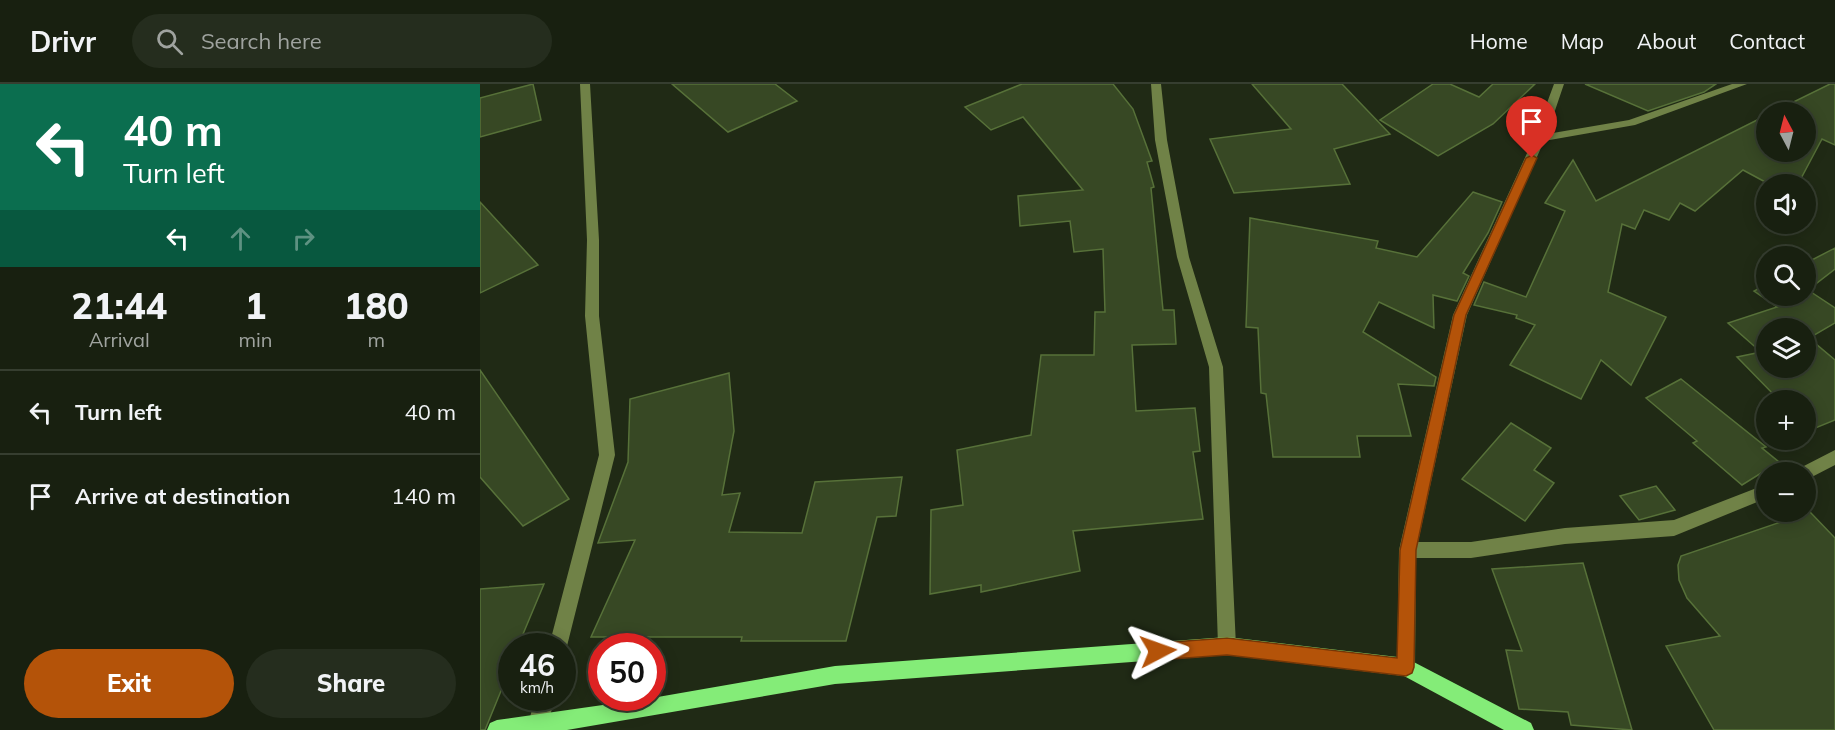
<!DOCTYPE html>
<html lang="en">
<head>
<meta charset="utf-8">
<style>
	:root { --surface:#182010; --page:#252d1e; --text:#f1f3f6; --muted:#9fa39f; --line:#363e30; --accent:#b45309 }
	body { margin:0; font-family:Mulish,sans-serif; background:var(--page); color:var(--text); height:100vh; display:flex; flex-direction:column; font-size:22px; white-space:nowrap }
	* { box-sizing:border-box; margin:0 }
	p { font-size:20px; color:var(--muted) }
	.icon { flex:none; width:33px; height:33px; fill:none; stroke:currentColor; stroke-width:2; stroke-linecap:round; stroke-linejoin:round }
	.map { position:relative; flex:1; overflow:hidden }
	.side { display:flex; flex-direction:column; background:var(--surface); width:480px }
	.side>* { flex:none }
	.guide { background:#0b6e4f; color:#fff; overflow:hidden }
	.needle { width:39px; rotate:353deg }
	.buttons { position:absolute; left:1276px; top:18px; display:grid; gap:12px }
	.buttons a { display:grid; place-items:center; width:60px; height:60px; border-radius:50%; background:var(--surface); box-shadow:0 3px 15px #0003,0 0 0 2px var(--line); font-size:30px }
	.speed { position:absolute; left:18px; top:549px; display:flex; gap:12px; font-size:30px; font-weight:700; text-align:center }
	.speed>* { display:grid; place-content:center; width:78px; height:78px; border-radius:50%; background:var(--surface); box-shadow:0 3px 15px #0003,0 0 0 2px var(--line); line-height:1 }
	.speed small { font-size:15px; font-weight:400 }
	.speed .limit { border:9px solid #d22; background:#fff; color:#111 }
	.pin { position:absolute; display:grid; place-items:center; width:51px; height:51px; color:#fff; margin:-62px -26px; border-radius:50% 50% 50% 0; rotate:-45deg; box-shadow:0 0 6px #0007 }
	.pin .icon { rotate:45deg }
	.me { position:absolute; width:66px; margin:-33px; rotate:86deg; stroke-linejoin:round; filter:drop-shadow(0 0 4px #0008) }
	.turn { display:flex; align-items:center; gap:21px; height:126px; padding:0 24px; font-size:27px }
	.turn .icon { width:78px; height:78px; stroke-width:2.5 }
	.turn b { display:block; font-size:42px; line-height:51px }
	.lanes { display:flex; align-items:center; height:57px; padding:0 24px; background:#0003; justify-content:center; gap:30px; direction:ltr }
	.lanes .off { opacity:.35 }
	.eta { display:flex; justify-content:space-evenly; align-items:center; height:102px; text-align:center }
	.eta b { font-size:36px; font-weight:800; line-height:42px }
	.button { display:flex; gap:12px; margin-top:auto; padding:12px 24px }
	.button a { flex:1; height:69px; border-radius:36px; background:var(--accent); color:#fff; font-size:24px; font-weight:800; line-height:69px; text-align:center }
	.button a+a { background:var(--page); color:var(--text) }
	ul { padding:0; list-style:none }
	li { display:flex; align-items:center; gap:18px; height:84px; padding:0 24px; border-top:2px solid var(--line) }
	li div { flex:1 }
	li b { display:block; font-size:22px }
	li em { font-style:normal }
	header { display:flex; align-items:center; gap:36px; box-sizing:border-box; height:84px; padding:0 30px; background:var(--surface); border-bottom:2px solid var(--line) }
	header strong { font-size:28px }
	nav { display:flex; gap:33px; margin-inline-start:auto; font-size:21px }
	.search { width:420px; height:54px; background:var(--page); display:flex; align-items:center; gap:15px; box-sizing:border-box; padding:0 21px; border-radius:33px; color:var(--muted); font-size:22px }
	main { display:flex; flex:1; min-height:0 }
	.map>svg:first-child { display:block }
	.building { fill:#374824; stroke:#577139; stroke-width:1.5; fill-rule:evenodd }
	.lines { fill:none; stroke-linecap:round; stroke-linejoin:round }
	.minor { fill:#708247; fill-rule:evenodd }
	.major { fill:#84ec78; fill-rule:evenodd }
	.route { fill:#b45309; stroke:#753606; stroke-width:1.5 }
</style>
</head>
<body>
<header>
<strong>Drivr</strong>
<div class="search"><svg class="icon" aria-label="search" viewBox="0 0 24 24"><circle cx="10" cy="10" r="6"/><path d="M15 15l6 6"/></svg>Search here</div>
<nav><a>Home</a><a>Map</a><a>About</a><a>Contact</a></nav>
</header>
<main>
<section class="side">
<div class="guide">
<div class="turn"><svg class="icon" aria-label="left" viewBox="0 0 24 24"><path d="M17 20v-9H6M10 6l-5 5 5 5"/></svg><div><b>40 m</b>Turn left</div></div>
<div class="lanes"><svg class="icon" aria-label="left" viewBox="0 0 24 24"><path d="M17 20v-9H6M10 6l-5 5 5 5"/></svg><svg class="icon off" aria-label="ahead" viewBox="0 0 24 24"><path d="M12 20V5M6 11l6-6 6 6"/></svg><svg class="icon off" aria-label="right" viewBox="0 0 24 24"><path d="M7 20v-9h11M14 6l5 5-5 5"/></svg></div>
</div>
<div class="eta">
<div><b>21:44</b><p>Arrival</p></div>
<div><b>1</b><p>min</p></div>
<div><b>180</b><p>m</p></div>
</div>
<ul>
<li><svg class="icon" aria-label="left" viewBox="0 0 24 24"><path d="M17 20v-9H6M10 6l-5 5 5 5"/></svg><div><b>Turn left</b></div><em>40 m</em></li>
<li><svg class="icon" aria-label="arrive" viewBox="0 0 24 24"><path d="M6 21V4h12l-3 4 3 4H6"/></svg><div><b>Arrive at destination</b></div><em>140 m</em></li>
</ul>
<div class="button"><a>Exit</a><a>Share</a></div>
</section>
<div class="map">
<svg width="1355" height="646" viewBox="0 0 1355 646">
	<rect width="100%" height="100%" fill="#202a15"/>
	<g class="building">
		<polygon points="53,0 61,36 0,53 0,14"/>
		<polygon points="192,0 295,0 317,17 248,48"/>
		<polygon points="542,0 633,0 653,25 672,77 667,78 674,103 671,104 683,226 694,226 696,260 652,261 656,327 715,324 720,367 713,368 723,435 593,447 600,487 501,508 501,501 450,510 451,426 483,421 477,366 551,351 561,271 614,271 615,228 625,228 623,165 594,168 590,137 540,142 538,112 603,106 543,33 511,46 485,23"/>
		<polygon points="772,0 862,0 910,50 854,65 870,100 754,109 730,55 811,45"/>
		<polygon points="953,0 970,0 999,13 1013,0 1055,0 1013,40 958,72 900,36"/>
		<polygon points="1105,0 1236,0 1224,8 1168,27"/>
		<polygon points="1350,0 1355,0 1355,61 1342,55 1318,100 1298,100 1293,97 1289,100 1263,86 1215,127 1200,119 1189,136 1164,126 1155,145 1142,140 1128,208 1186,233 1151,301 1121,276 1101,315 1030,281 1055,241 1036,234 1037,231 994,221 1004,198 1046,213 1085,127 1065,119 1093,76 1116,117 1287,31 1287,68 1326,68 1326,28 1293,28"/>
		<polygon points="993,108 1022,118 1008,149 983,189 989,192 977,217 953,211 954,244 899,218 883,248 956,293 954,302 918,300 931,352 877,352 880,373 793,373 786,310 781,309 778,244 766,243 770,134 898,157 896,164 937,173"/>
		<polygon points="0,118 58,181 0,209"/>
		<path d="M1355,164V185L1328,206L1355,224V239L1329,254L1355,276V336L1328,347L1326,316H1299L1257,273L1281,268L1248,239L1297,223L1274,207L1287,200V212H1326V179ZM1287,244H1326V284H1287Z"/>
		<polygon points="0,286 89,415 43,442 0,393"/>
		<polygon points="249,289 254,347 242,411 260,409 249,448 322,449 335,398 422,393 416,432 397,433 366,557 261,557 262,553 111,553 155,456 118,459 148,378 150,315"/>
		<polygon points="1201,295 1286,363 1282,364 1299,378 1262,401 1213,359 1217,357 1166,314"/>
		<polygon points="1031,339 1071,364 1054,386 1074,399 1045,437 982,395"/>
		<polygon points="1176,402 1195,426 1159,436 1140,412"/>
		<polygon points="1330,428 1355,454 1355,646 1234,646 1186,562 1240,552 1207,514 1199,496 1198,481 1201,472"/>
		<polygon points="1103,479 1152,646 1091,641 1088,628 1039,625 1026,566 1042,567 1012,485"/>
		<polygon points="64,500 38,562 32,562 32,580 5,646 0,646 0,505"/>
	</g>
	<g class="lines">
		<g class="minor">
			<polygon points="100,0 110,0 119,156 119,232 135,371 87,562 82,569 82,562 69,562 119,371 105,232 107,156"/>
			<polygon points="671,0 681,0 687,56 709,173 743,283 756,562 754,569 747,571 740,569 738,562 729,283 697,173 675,56"/>
			<polygon points="1074,0 1084,0 1067,50 1149,36 1252,0 1267,0 1155,41 1064,57 987,231 938,458 991,458 1085,444 1194,436 1287,400 1287,414 1194,452 1085,460 991,474 936,474 935,583 933,590 926,592 919,590 917,583 919,466 973,231 1054,54"/>
			<polygon points="1355,366 1355,381 1326,396 1326,388 1318,388 1320,384"/>
			<polygon points="55,614 75,614 66,646 50,646 48,641"/>
		</g>
		<polygon class="major" points="747,553 926,574 1051,639 1054,646 1024,646 924,592 747,571 355,600 87,646 7,646 10,639 17,636 172,614 355,582"/>
	</g>
	<polygon class="route" points="1052,71 1057,74 986,231 936,466 934,583 932,589 926,592 747,571 678,576 672,573 669,567 672,561 678,559 747,554 917,574 920,466 974,231 1046,74"/>
</svg>
<div class="buttons">
<a><svg class="needle" viewBox="-14 -14 28 28"><path d="M0-13l5 13h-10z" fill="#e53935"/><path d="M0 13l5-13h-10z" fill="#9fa39f"/></svg></a>
<a><svg class="icon" aria-label="sound" viewBox="0 0 24 24"><path d="M4 9h4l5-4v14l-5-4H4zM17 9q2 3 0 6"/></svg></a>
<a><svg class="icon" aria-label="search" viewBox="0 0 24 24"><circle cx="10" cy="10" r="6"/><path d="M15 15l6 6"/></svg></a>
<a><svg class="icon" aria-label="layers" viewBox="0 0 24 24"><path d="M12 4l9 5-9 5-9-5zM3 14l9 5 9-5"/></svg></a>
<a>+</a>
<a>−</a>
</div>
<div class="speed"><div>46<small>km/h</small></div><div class="limit">50</div></div>
<div class="pin" style="left:1052px;top:74px;background:#d93025"><svg class="icon" aria-label="arrive" viewBox="0 0 24 24"><path d="M6 21V4h12l-3 4 3 4H6"/></svg></div>
<svg class="me" style="left:678px;top:567px" viewBox="-20 -20 40 40"><path d="M0-17L14 15 0 8-14 15z" fill="#b45309" stroke="#fff" stroke-width="4"/></svg>
</div>
</main>
</body>
</html>
